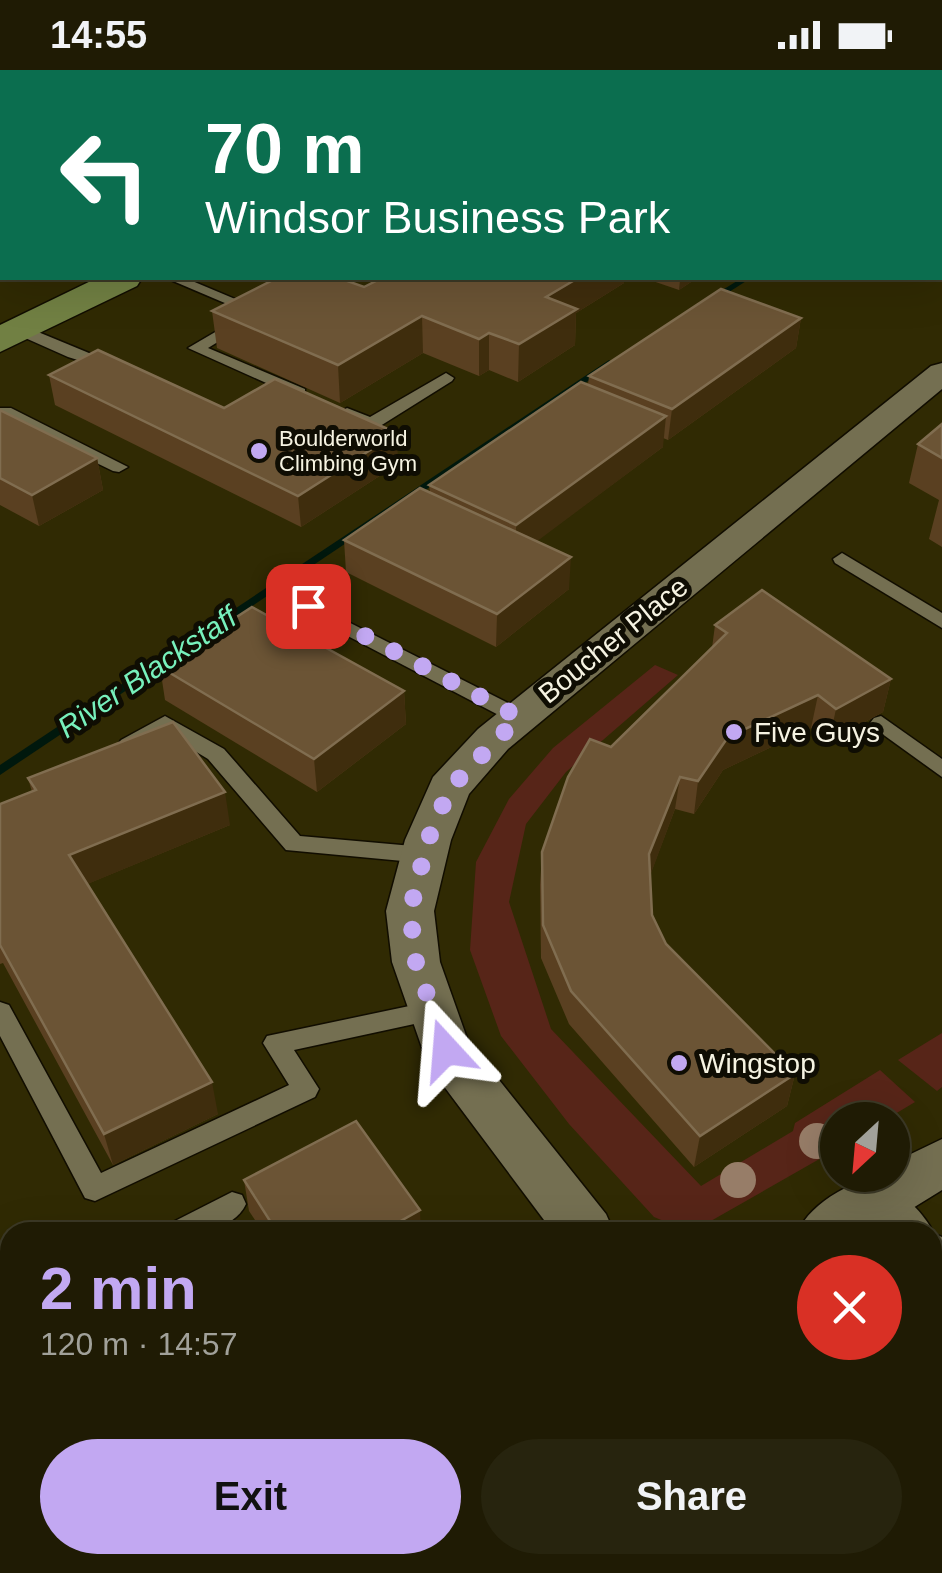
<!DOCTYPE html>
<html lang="en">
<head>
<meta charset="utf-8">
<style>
	:root { --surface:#1f1b04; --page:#27240e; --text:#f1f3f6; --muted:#a1a19a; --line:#3c3926; --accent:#c2a8f2 }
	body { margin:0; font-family:Arial,sans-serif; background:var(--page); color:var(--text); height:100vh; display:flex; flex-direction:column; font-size:38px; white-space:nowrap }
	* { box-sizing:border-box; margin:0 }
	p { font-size:32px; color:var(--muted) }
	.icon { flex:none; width:55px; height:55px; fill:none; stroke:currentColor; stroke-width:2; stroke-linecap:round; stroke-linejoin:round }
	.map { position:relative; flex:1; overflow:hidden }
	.side { position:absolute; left:0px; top:1152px; width:942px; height:352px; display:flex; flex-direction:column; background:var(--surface); border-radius:30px 30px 0 0; box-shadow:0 10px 40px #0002,0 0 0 2px var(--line) }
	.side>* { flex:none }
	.banner { position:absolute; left:0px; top:0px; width:942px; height:210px; box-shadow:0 10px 40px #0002,0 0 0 2px var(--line); background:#0b6e4f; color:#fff; overflow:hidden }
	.needle { width:65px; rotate:206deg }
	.tools { position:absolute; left:820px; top:1032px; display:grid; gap:20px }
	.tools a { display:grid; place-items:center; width:90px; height:90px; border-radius:50%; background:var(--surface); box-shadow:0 10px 40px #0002,0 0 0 2px var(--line); font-size:50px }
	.pin { position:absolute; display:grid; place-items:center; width:85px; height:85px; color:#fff; margin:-42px; border-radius:20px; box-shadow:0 5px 15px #0006 }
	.me { position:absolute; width:110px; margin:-55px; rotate:341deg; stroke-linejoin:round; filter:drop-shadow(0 0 8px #0008) }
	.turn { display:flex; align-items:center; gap:35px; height:210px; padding:0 40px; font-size:45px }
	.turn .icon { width:130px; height:130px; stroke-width:2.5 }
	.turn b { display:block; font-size:70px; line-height:85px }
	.round { display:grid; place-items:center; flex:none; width:105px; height:105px; border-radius:52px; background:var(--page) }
	.head { display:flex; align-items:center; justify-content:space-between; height:170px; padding:0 40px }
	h1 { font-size:60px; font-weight:700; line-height:75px; color:var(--accent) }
	.cta { display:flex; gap:20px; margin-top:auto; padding:20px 40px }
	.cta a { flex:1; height:115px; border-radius:60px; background:var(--accent); color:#111; font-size:40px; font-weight:700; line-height:115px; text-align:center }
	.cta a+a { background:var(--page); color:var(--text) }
	.status { display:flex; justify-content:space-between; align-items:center; height:70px; padding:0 50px; background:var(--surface); direction:ltr }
	.status svg { height:28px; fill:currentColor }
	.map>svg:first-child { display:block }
	.built { fill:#302a03; fill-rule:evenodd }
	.green { fill:#572518 }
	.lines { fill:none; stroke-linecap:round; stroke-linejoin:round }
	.stream { fill:#00180d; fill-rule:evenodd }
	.lane-casing { stroke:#110d00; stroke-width:3 }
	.street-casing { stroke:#110d00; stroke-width:3 }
	.secondary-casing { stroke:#110d00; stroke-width:3 }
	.lane { fill:#746f51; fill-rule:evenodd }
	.street { fill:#746f51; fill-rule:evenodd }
	.secondary { fill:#718043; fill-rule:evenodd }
	.tree { fill:#977d68 }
	.wall { fill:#5a4021 }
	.shaded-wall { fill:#3f2d0d }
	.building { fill:#6b5435; stroke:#806d50; stroke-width:2.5 }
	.route { stroke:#c2a8f2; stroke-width:18; stroke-dasharray:0 32.4 }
	.poi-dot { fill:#c2a8f2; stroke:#0f0d03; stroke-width:4 }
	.labels { text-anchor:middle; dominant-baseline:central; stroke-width:10; stroke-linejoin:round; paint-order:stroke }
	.far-poi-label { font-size:22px; fill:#f6f3e2; stroke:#0f0d03; text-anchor:start }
	.street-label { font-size:28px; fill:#f6f3e2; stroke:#0f0d03 }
	.poi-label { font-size:28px; fill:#f6f3e2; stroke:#0f0d03; text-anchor:start }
	.water-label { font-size:30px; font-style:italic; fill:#77f0bc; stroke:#0f0d03 }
</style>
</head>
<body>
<div class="status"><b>14:55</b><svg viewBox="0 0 49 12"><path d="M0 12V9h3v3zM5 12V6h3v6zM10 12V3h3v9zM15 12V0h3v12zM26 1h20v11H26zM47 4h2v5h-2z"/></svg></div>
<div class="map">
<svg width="942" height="1503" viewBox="0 0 942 1503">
	<rect width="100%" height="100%" fill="#292406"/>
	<path class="built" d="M0,0H942V1503H0ZM2,2H940V208H2ZM838,1050H892V1105H838ZM10,1162H932V1495H10Z"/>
	<g class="green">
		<polygon points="655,595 678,605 566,702 526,754 509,832 551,959 701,1116 793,1061 795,1053 880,1000 915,1032 885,1050 838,1050 837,1079 702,1156 671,1154 654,1147 569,1054 501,966 470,880 476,792 509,729 553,678"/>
		<polygon points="942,963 942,1017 937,1021 898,990"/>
	</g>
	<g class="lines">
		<g class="stream">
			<polygon points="742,208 751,208 718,229 711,227"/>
			<polygon points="609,290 613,293 612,295 0,705 0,695"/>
		</g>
		<g class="lane-casing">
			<g id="lane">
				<rect x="605" y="0" width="12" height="2"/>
				<rect x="0" y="139" width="2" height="10"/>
				<polygon points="166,208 185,208 266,242 253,245"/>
				<polygon points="234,251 247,254 208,278 305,319 305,325 293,325 188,278"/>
				<polygon points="14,257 26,257 118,295 110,300 68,287 14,263"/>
				<polygon points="446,303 454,308 452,311 377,358 365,358 339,343 347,338 370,347"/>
				<polygon points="0,338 11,338 128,397 119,402 113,401 6,349 0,350"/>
				<polygon points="842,483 942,543 942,558 835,493 833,489"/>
				<polygon points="307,531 526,642 530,647 519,654 512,652 300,541 297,537 300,533"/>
				<polygon points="165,646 224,679 300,766 424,777 435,785 424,793 286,780 208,689 165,663 137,680 121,680 118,675 121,670"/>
				<polygon points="881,646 942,689 942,707 874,658 870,653 874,648"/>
				<polygon points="433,931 442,934 446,941 442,948 294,980 319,1019 315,1027 95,1131 85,1128 0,966 0,932 9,935 101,1103 289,1015 263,973 267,966"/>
				<path d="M886,1117C904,1123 925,1145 933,1162L932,1163L901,1162L872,1129L876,1120Z"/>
				<path d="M232,1122L242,1125L246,1134C233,1162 194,1162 167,1162L171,1153Z"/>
				<polygon points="932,1163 942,1167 942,1198 932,1194"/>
				<polygon points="10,1246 10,1276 0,1280 0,1250"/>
			</g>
		</g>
		<g class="street-casing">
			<g id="street">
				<polygon points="897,0 927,0 928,2 899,2"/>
				<polygon points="942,293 942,319 508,679 469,724 451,770 434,841 440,892 468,971 606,1144 614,1162 553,1162 428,995 392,892 386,841 405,770 433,707 478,659 931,296"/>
				<path d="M942,1069V1120L874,1162H798C810,1132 860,1105 892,1105V1093Z"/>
				<polygon points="243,1495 318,1495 315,1503 240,1503"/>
			</g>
		</g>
		<g class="secondary-casing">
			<polygon id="secondary" points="97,208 142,208 137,216 0,282 0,255"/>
		</g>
		<use href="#lane" class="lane"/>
		<use href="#street" class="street"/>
		<use href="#secondary" class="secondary"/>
	</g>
	<g class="tree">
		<circle cx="817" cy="1071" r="18"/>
		<circle cx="738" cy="1110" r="18"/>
	</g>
	<g class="wall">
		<polygon points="203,0 330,0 322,2 207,2"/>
		<polygon points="644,208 697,208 679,220"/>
		<polygon points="624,213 576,243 575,275 518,312 489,300 479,306 423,283 340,333 217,278 212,241 364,217"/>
		<polygon points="801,248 796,278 668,370 663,368 663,377 536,471 569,519 496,577 346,502 344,470 430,422 429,415 588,315 589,306"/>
		<polygon points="49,305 398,394 301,457 55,335"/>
		<polygon points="0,340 97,388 103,420 39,456 0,435"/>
		<polygon points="942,354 942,477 929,469 939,430 909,413 918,374"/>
		<polygon points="715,555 891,609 883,642 829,672 811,658 723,700 694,744 675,739 650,805 652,845 666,874 795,1004 787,1036 694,1097 569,954 541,888 540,815 542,782 611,677 712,578"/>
		<polygon points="160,597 404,621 406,654 317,722 165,630"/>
		<polygon points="28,708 230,755 87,814 218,1044 113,1095 3,893 0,894 0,734 32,722"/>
		<polygon points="244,1110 421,1162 263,1162 249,1141"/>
	</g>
	<g class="shaded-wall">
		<polygon points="243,0 330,0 322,2 244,2"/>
		<polygon points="940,50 942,50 942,74 940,75"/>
		<polygon points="942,139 942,163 940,165 940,140"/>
		<polygon points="578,208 625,208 624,213 576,243 575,275 518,312 519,274 546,227"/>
		<polygon points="683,208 697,208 679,220 680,210"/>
		<polygon points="422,246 423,283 340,333 338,295"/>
		<polygon points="801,248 796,278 668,370 672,339"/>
		<polygon points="489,263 489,300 479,306 479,269"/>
		<polygon points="666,346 663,377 516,487 516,455"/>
		<polygon points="397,363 398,394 301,457 298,426"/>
		<polygon points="97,388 103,420 39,456 32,425"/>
		<polygon points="571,487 569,519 496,577 497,544"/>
		<polygon points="891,609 883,642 829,672 836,639"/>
		<polygon points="404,621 406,654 317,722 314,689"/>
		<polygon points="818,625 811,658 723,700 694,744 698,711 728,667"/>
		<polygon points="680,707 675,739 646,817 649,784"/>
		<polygon points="225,722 230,755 78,818 69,785"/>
		<polygon points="795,1004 787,1036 694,1097 700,1066"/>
		<polygon points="212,1012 218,1044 113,1095 104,1064"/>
		<polygon points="420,1140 421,1162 381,1162"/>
		<polygon points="10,1458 10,1492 0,1499 0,1464"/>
	</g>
	<g class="building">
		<polygon points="74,0 168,0 173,2 65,2"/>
		<polygon points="774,0 827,0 834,2 767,2"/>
		<polygon points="940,30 942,31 942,50 940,50"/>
		<polygon points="942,91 942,139 940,140 940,92"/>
		<polygon points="277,208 339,208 364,217 382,208 578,208 546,227 577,239 519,274 489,263 479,269 422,246 338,295 212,241"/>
		<polygon points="721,219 801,248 672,339 589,306"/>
		<polygon points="98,280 224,338 275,309 397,363 298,426 49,305"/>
		<polygon points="581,312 666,346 516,455 429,415"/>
		<polygon points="0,340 97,388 32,425 0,408"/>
		<polygon points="942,354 942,388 918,374"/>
		<polygon points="420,418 571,487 497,544 344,470"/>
		<polygon points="762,520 891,609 836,639 818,625 728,667 698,711 680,707 649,784 652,845 666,874 795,1004 700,1066 571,921 543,855 542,782 568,707 590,669 611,677 727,563 715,555"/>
		<polygon points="252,537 404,621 314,689 160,597"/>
		<polygon points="173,652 225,722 69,785 212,1012 104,1064 0,875 0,734 36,720 28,708"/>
		<polygon points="356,1051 420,1140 381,1162 277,1162 244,1110"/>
		<polygon points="10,1314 10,1458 0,1464 0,1319"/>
	</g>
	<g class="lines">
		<polyline class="route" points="308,536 519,647 450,718 428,770 410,841 416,892 446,980"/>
	</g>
	<g class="poi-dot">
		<circle cx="259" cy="381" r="10"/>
		<circle cx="734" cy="662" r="10"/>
		<circle cx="679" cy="993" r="10"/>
	</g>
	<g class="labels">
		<g class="far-poi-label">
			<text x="279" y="368">Boulderworld<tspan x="279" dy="25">Climbing Gym</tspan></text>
		</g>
		<g class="street-label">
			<text transform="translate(613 570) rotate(-39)">Boucher Place</text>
		</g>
		<g class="poi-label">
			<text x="754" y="662">Five Guys</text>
			<text x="699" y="993">Wingstop</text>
		</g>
		<g class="water-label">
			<text transform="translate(147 602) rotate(-34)">River Blackstaff</text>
		</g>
	</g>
</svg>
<div class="tools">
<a><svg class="needle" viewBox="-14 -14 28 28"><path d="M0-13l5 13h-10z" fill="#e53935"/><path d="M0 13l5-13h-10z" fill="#a1a19a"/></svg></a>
</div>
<div class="pin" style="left:308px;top:536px;background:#d93025"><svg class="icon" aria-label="arrive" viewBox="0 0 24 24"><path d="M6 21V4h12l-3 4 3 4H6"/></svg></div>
<svg class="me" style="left:446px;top:980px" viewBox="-20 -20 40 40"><path d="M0-17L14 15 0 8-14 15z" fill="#c2a8f2" stroke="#fff" stroke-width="4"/></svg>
<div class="banner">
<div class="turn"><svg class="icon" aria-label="left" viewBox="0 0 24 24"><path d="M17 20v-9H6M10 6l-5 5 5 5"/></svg><div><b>70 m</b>Windsor Business Park</div></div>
</div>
<section class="side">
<div class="head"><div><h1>2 min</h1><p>120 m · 14:57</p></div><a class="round" style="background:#d93025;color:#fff"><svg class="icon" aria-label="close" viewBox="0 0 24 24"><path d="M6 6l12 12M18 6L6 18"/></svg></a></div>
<div class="cta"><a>Exit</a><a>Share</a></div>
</section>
</div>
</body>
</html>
